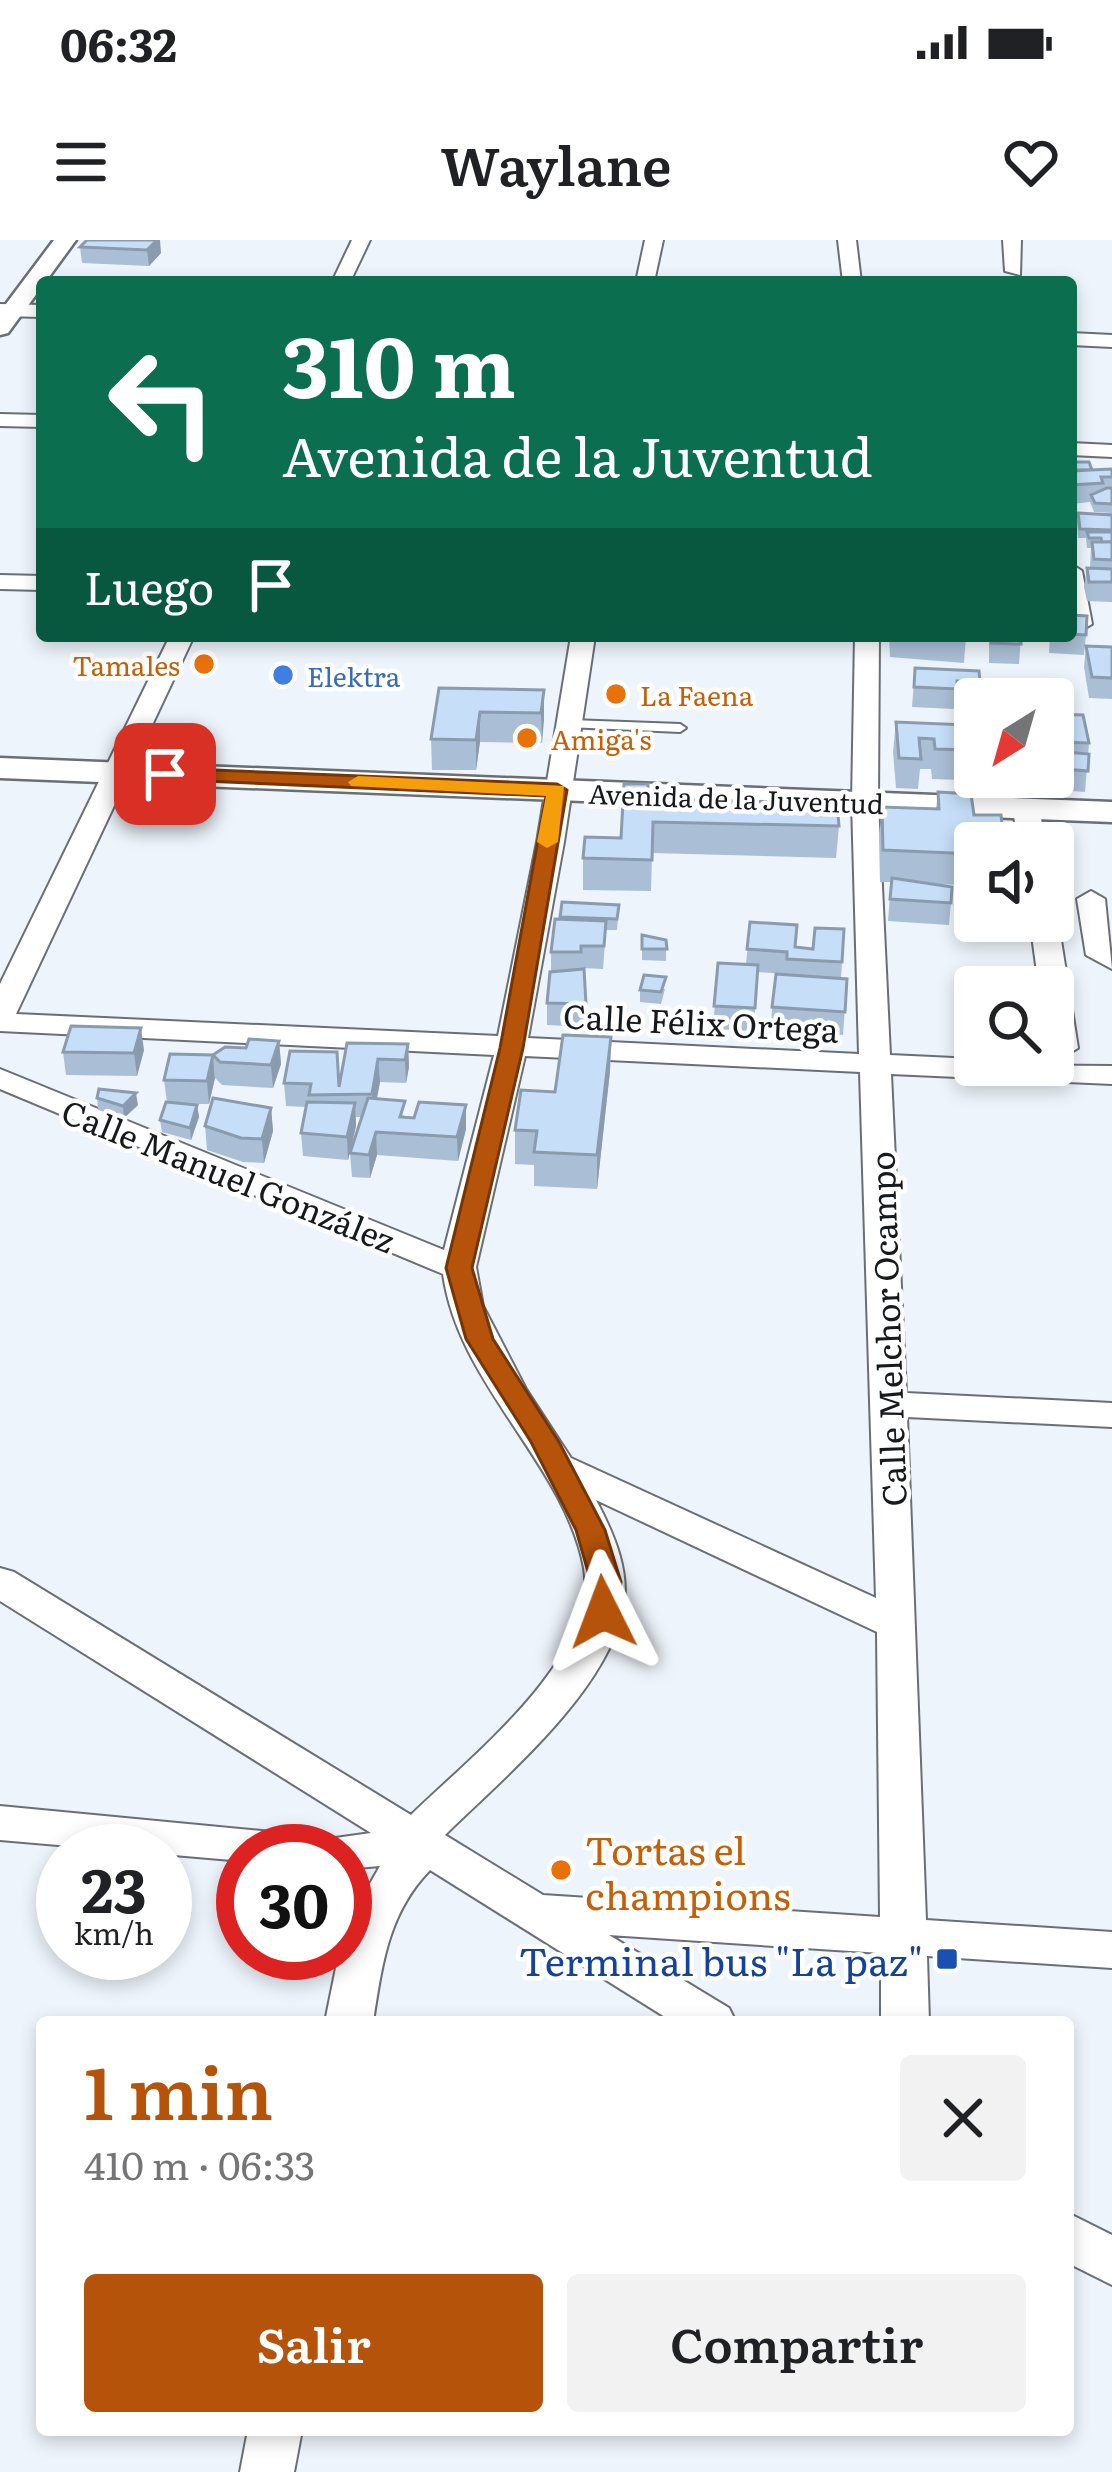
<!DOCTYPE html>
<html lang="es">
<head>
<meta charset="utf-8">
<style>
	:root { --surface:#fff; --page:#f2f2f2; --text:#202124; --muted:#757577; --accent:#b45309 }
	body { margin:0; font-family:Literata,serif; background:var(--page); color:var(--text); height:100vh; display:flex; flex-direction:column; font-size:45px; white-space:nowrap }
	* { box-sizing:border-box; margin:0 }
	p { font-size:39px; color:var(--muted) }
	.icon { flex:none; width:66px; height:66px; fill:none; stroke:currentColor; stroke-width:2; stroke-linecap:round; stroke-linejoin:round }
	.map { position:relative; flex:1; overflow:hidden }
	.side { position:absolute; left:36px; top:1776px; width:1038px; height:420px; display:flex; flex-direction:column; background:var(--surface); border-radius:12px; box-shadow:0 6px 18px #0003 }
	.side>* { flex:none }
	.banner { position:absolute; left:36px; top:36px; width:1041px; height:366px; border-radius:12px; box-shadow:0 6px 18px #0003; background:#0b6e4f; color:#fff; overflow:hidden }
	.needle { width:78px; rotate:217deg }
	.fabs { position:absolute; left:954px; top:438px; display:grid; gap:24px }
	.fabs a { display:grid; place-items:center; width:120px; height:120px; border-radius:12px; background:var(--surface); box-shadow:0 6px 18px #0003; font-size:60px }
	.speed { position:absolute; left:36px; top:1584px; display:flex; gap:24px; font-size:60px; font-weight:700; text-align:center }
	.speed>* { display:grid; place-content:center; width:156px; height:156px; border-radius:50%; background:var(--surface); box-shadow:0 6px 18px #0003; line-height:1 }
	.speed small { font-size:30px; font-weight:400 }
	.speed .limit { border:18px solid #d22; background:#fff; color:#111 }
	.pin { position:absolute; display:grid; place-items:center; width:102px; height:102px; color:#fff; margin:-51px; border-radius:24px; box-shadow:0 6px 18px #0006 }
	.me { position:absolute; width:132px; margin:-66px; rotate:357deg; stroke-linejoin:round; filter:drop-shadow(0 0 9px #0008) }
	.turn { display:flex; align-items:center; gap:42px; height:252px; padding:0 48px; font-size:54px }
	.turn .icon { width:156px; height:156px; stroke-width:2.5 }
	.turn b { display:block; font-size:84px; line-height:102px }
	.then { display:flex; align-items:center; height:114px; padding:0 48px; background:#0003; gap:24px; font-size:45px }
	.round { display:grid; place-items:center; flex:none; width:126px; height:126px; border-radius:12px; background:var(--page) }
	.overview { display:flex; align-items:center; justify-content:space-between; height:204px; padding:0 48px }
	h1 { font-size:72px; font-weight:600; line-height:90px; color:var(--accent) }
	.cta { display:flex; gap:24px; margin-top:auto; padding:24px 48px }
	.cta a { flex:1; height:138px; border-radius:12px; background:var(--accent); color:#fff; font-size:48px; font-weight:600; line-height:138px; text-align:center }
	.cta a+a { background:var(--page); color:var(--text) }
	.status { display:flex; justify-content:space-between; align-items:center; height:84px; padding:0 60px; background:var(--surface); direction:ltr }
	.status svg { height:33px; fill:currentColor }
	header { display:flex; justify-content:space-between; align-items:center; height:156px; padding:0 48px; background:var(--surface); font-size:54px; font-weight:600 }
	.map>svg:first-child { display:block }
	.lines { fill:none; stroke-linecap:round; stroke-linejoin:round }
	.service-casing { stroke:#696f75; stroke-width:4 }
	.minor-casing { stroke:#696f75; stroke-width:4 }
	.tertiary-casing { stroke:#696f75; stroke-width:5 }
	.service { fill:#fff; fill-rule:evenodd }
	.minor { fill:#fff; fill-rule:evenodd }
	.tertiary { fill:#fff; fill-rule:evenodd }
	.wall { fill:#aabfd5 }
	.shaded-wall { fill:#8b9bae }
	.building { fill:#c6def8; stroke:#8b9bae; stroke-width:3 }
	.route { fill:#b45309; stroke:#753606; stroke-width:3 }
	.slow { fill:#f59e0b }
	.food-dot { fill:#e8710a; stroke:#fff; stroke-width:4.5 }
	.shop-dot { fill:#3f7fe0; stroke:#fff; stroke-width:4.5 }
	.transit-dot { fill:#1a4fb4; stroke:#fff; stroke-width:4.5 }
	.labels { text-anchor:middle; dominant-baseline:central; stroke-width:9; stroke-linejoin:round; paint-order:stroke }
	.far-food-label { font-size:27px; fill:#c56008; stroke:#fff; text-anchor:start }
	.far-shop-label { font-size:27px; fill:#366cbe; stroke:#fff; text-anchor:start }
	.far-street-label { font-size:27px; fill:#171a1c; stroke:#fff }
	.street-label { font-size:33px; fill:#171a1c; stroke:#fff }
	.near-food-label { font-size:39px; fill:#c56008; stroke:#fff; text-anchor:start }
	.near-transit-label { font-size:39px; fill:#164399; stroke:#fff; text-anchor:end }
</style>
</head>
<body>
<div class="status"><b>06:32</b><svg viewBox="0 0 49 12"><path d="M0 12V9h3v3zM5 12V6h3v6zM10 12V3h3v9zM15 12V0h3v12zM26 1h20v11H26zM47 4h2v5h-2z"/></svg></div>
<header><svg class="icon" aria-label="menu" viewBox="0 0 24 24"><path d="M4 6h16M4 12h16M4 18h16"/></svg>Waylane<svg class="icon" aria-label="heart" viewBox="0 0 24 24"><path d="M12 20l-8-8c-3-5 5-10 8-4 3-6 11-1 8 4z"/></svg></header>
<div class="map">
<svg width="1112" height="2232" viewBox="0 0 1112 2232">
	<rect width="100%" height="100%" fill="#edf4fb"/>
	<g class="lines">
		<g class="service-casing">
			<polygon id="service" points="571,480 680,484 686,488 680,492 567,487 565,484"/>
		</g>
		<g class="minor-casing">
			<g id="minor">
				<polygon points="352,0 370,0 350,42 332,42"/>
				<polygon points="645,0 663,0 654,42 636,42"/>
				<polygon points="838,0 856,0 861,42 843,42"/>
				<polygon points="1003,0 1021,0 1020,35 1005,31"/>
				<polygon points="0,64 42,65 42,77 0,76"/>
				<polygon points="1071,93 1112,95 1112,107 1071,105"/>
				<polygon points="0,174 42,175 42,187 0,186"/>
				<polygon points="1071,203 1112,205 1112,217 1071,215"/>
				<polygon points="1071,324 1082,331 1092,384 1080,391 1071,388"/>
				<polygon points="0,335 42,336 42,350 0,349"/>
				<path d="M170,396H194L16,774L498,796L537,602L571,396H595L564,602L528,798L859,814L852,562L855,396H879L878,562L890,815L975,819V825L1112,826V844L891,834L906,1153L1112,1163V1187L907,1177L926,1680L1112,1692V1728L927,1716L929,1782H881V1713L609,1695L729,1768L736,1782H673L430,1630C388,1673 382,1725 373,1782H325L339,1713H345L346,1686L380,1626L345,1629V1611H243V1621L0,1600V1566L335,1598L371,1593L0,1361V1328L14,1332L411,1575C469,1518 599,1418 584,1328C574,1274 540,1226 511,1182C480,1135 451,1090 443,1034L0,849V829L444,1010L494,815L0,791V744ZM525,816L860,832L876,1358L571,1218L526,1149L483,1066L476,1027ZM596,1260L877,1392L880,1677L543,1655L445,1595C503,1538 602,1456 622,1374C632,1334 614,1294 596,1260Z"/>
				<polygon points="1026,561 1039,569 1046,603 1018,603 1013,569"/>
				<polygon points="1091,651 1105,659 1112,729 1086,715 1077,659"/>
				<polygon points="1053,675 1058,681 1078,808 1063,817 1053,815 1053,747 1039,747 1030,681 1053,681"/>
				<polygon points="1068,1973 1112,1995 1112,2045 1068,2023"/>
				<polygon points="248,2190 302,2190 294,2232 240,2232"/>
			</g>
		</g>
		<g class="tertiary-casing">
			<g id="tertiary">
				<polygon points="54,0 76,0 8,93 0,95 0,72"/>
				<polygon points="0,518 1112,562 1112,582 0,538"/>
			</g>
		</g>
		<use href="#service" class="service"/>
		<use href="#minor" class="minor"/>
		<use href="#tertiary" class="tertiary"/>
	</g>
	<g class="wall">
		<polygon points="87,0 161,13 149,26 82,23 80,7"/>
		<polygon points="1071,222 1092,230 1112,230 1112,362 1087,361 1084,347 1087,328 1090,328 1091,308 1087,308 1086,298 1078,298 1077,282 1078,273 1112,273 1094,272 1090,262 1071,264"/>
		<polygon points="1071,375 1086,395 1084,415 1049,413 1050,396 1071,396"/>
		<polygon points="889,396 966,396 964,423 890,417"/>
		<polygon points="989,396 1021,396 1019,424 989,423"/>
		<polygon points="1086,406 1112,407 1112,459 1089,458 1084,427"/>
		<polygon points="915,428 980,442 978,459 975,459 975,462 955,461 954,469 912,467"/>
		<polygon points="439,448 544,450 542,503 480,502 476,530 432,530 431,499"/>
		<polygon points="965,466 975,466 975,537 990,537 989,541 932,539 931,529 920,529 918,549 896,548 893,512 896,482 963,484"/>
		<polygon points="1053,474 1089,503 1085,552 1032,548 1033,537 1053,537"/>
		<polygon points="938,552 975,603 975,642 972,645 929,644 951,663 949,685 888,681 891,642 880,642 879,598 882,567 936,569"/>
		<polygon points="648,559 839,586 836,618 652,613 651,651 583,650 583,618 621,598"/>
		<polygon points="562,662 619,665 617,690 606,690 603,729 581,728 586,764 586,787 547,785 547,763 551,731 551,712 560,680"/>
		<polygon points="750,682 796,707 813,709 844,689 841,738 847,739 843,795 771,789 772,767 786,734 757,732 754,791 713,789 718,723 746,724"/>
		<polygon points="642,695 666,700 666,721 642,720"/>
		<polygon points="665,749 661,764 640,762 640,750"/>
		<polygon points="611,797 610,831 597,949 534,946 534,925 515,924 515,890"/>
		<polygon points="279,801 281,824 273,848 222,845 215,838 213,815"/>
		<polygon points="347,803 408,804 409,827 406,843 380,842 377,859 406,877 466,889 458,921 377,915 370,938 352,937 350,913 362,877 356,877 356,886 348,920 303,916 301,893 306,867 286,866 284,843 339,846"/>
		<polygon points="144,810 137,836 66,835 63,812"/>
		<polygon points="215,838 209,864 182,864 197,865 199,877 191,900 162,892 160,880 167,862 164,840"/>
		<polygon points="97,858 138,865 124,878 98,870"/>
		<polygon points="271,868 273,891 264,923 243,922 207,910 205,886"/>
	</g>
	<g class="shaded-wall">
		<polygon points="157,0 160,0 161,13 149,26 147,10"/>
		<polygon points="544,450 544,480 542,503 541,473"/>
		<polygon points="480,472 480,502 476,530 476,500"/>
		<polygon points="141,788 144,810 137,836 134,813"/>
		<polygon points="611,797 610,831 597,949 597,915"/>
		<polygon points="279,801 281,824 273,848 271,825"/>
		<polygon points="408,804 409,827 406,843 405,820"/>
		<polygon points="213,815 215,838 209,864 207,841"/>
		<polygon points="378,819 380,842 373,877 372,854"/>
		<polygon points="136,853 138,865 124,878 123,866"/>
		<polygon points="355,863 356,886 348,920 347,897"/>
		<polygon points="197,865 199,877 191,900 190,888"/>
		<polygon points="466,865 466,889 458,921 457,897"/>
		<polygon points="271,868 273,891 264,923 262,899"/>
		<polygon points="376,892 377,915 370,938 369,915"/>
	</g>
	<g class="building">
		<polygon points="87,0 157,0 147,10 80,7"/>
		<polygon points="1071,222 1089,222 1092,230 1071,230"/>
		<polygon points="1112,229 1112,237 1101,237 1103,243 1071,245 1071,231"/>
		<polygon points="1107,248 1112,248 1112,264 1095,263 1091,255"/>
		<polygon points="1078,273 1112,275 1112,290 1080,289"/>
		<polygon points="1087,292 1112,292 1112,302 1102,302 1101,298 1089,298"/>
		<polygon points="1092,302 1112,302 1112,320 1094,319"/>
		<polygon points="1087,328 1112,329 1112,342 1089,342"/>
		<polygon points="1071,375 1087,376 1086,395 1071,394"/>
		<polygon points="991,396 1021,396 1021,404 991,403"/>
		<polygon points="1086,406 1112,407 1112,438 1092,437"/>
		<polygon points="915,428 979,431 980,442 957,441 957,449 914,447"/>
		<polygon points="439,448 544,450 541,473 480,472 476,500 431,499"/>
		<polygon points="965,466 975,466 975,510 935,509 934,499 919,498 921,519 899,518 896,482 967,485"/>
		<polygon points="1053,474 1083,475 1089,503 1053,502"/>
		<polygon points="1053,511 1089,514 1088,531 1053,528"/>
		<polygon points="624,544 648,544 648,559 837,563 839,586 653,582 652,620 583,618 585,597 621,598"/>
		<polygon points="938,552 971,554 974,575 1001,575 1004,603 975,603 975,614 883,610 882,567 939,569"/>
		<polygon points="892,638 952,647 951,663 890,659"/>
		<polygon points="562,662 619,665 617,679 560,677"/>
		<polygon points="555,679 606,681 604,706 581,706 581,712 551,712"/>
		<polygon points="750,682 797,685 795,707 813,709 815,688 844,689 842,722 787,719 787,712 747,709"/>
		<polygon points="642,695 666,700 667,709 642,709"/>
		<polygon points="718,723 758,725 755,768 714,766"/>
		<polygon points="584,729 586,764 547,763 550,732"/>
		<polygon points="776,734 847,739 845,772 772,767"/>
		<polygon points="644,735 666,737 661,752 640,750"/>
		<polygon points="71,786 141,788 134,813 63,812"/>
		<polygon points="563,795 611,797 597,915 534,912 537,891 515,890 521,850 555,852"/>
		<polygon points="249,799 279,801 271,825 220,822 213,815 225,807 246,808"/>
		<polygon points="347,803 408,804 405,820 378,819 372,854 309,855 311,844 284,843 290,811 337,812 339,847"/>
		<polygon points="170,814 213,815 207,841 164,840"/>
		<polygon points="99,849 136,853 123,866 97,858"/>
		<polygon points="213,858 271,868 262,899 241,898 205,886"/>
		<polygon points="368,858 405,861 400,877 414,878 419,862 466,865 457,897 376,892 369,915 350,913"/>
		<polygon points="166,862 197,865 190,888 160,880"/>
		<polygon points="307,862 355,863 347,897 301,893"/>
	</g>
	<polygon class="route" points="165,528 557,544 567,550 523,808 472,1028 493,1099 559,1202 605,1290 621,1342 614,1379 592,1379 587,1372 591,1342 576,1290 531,1202 466,1099 446,1028 500,808 546,556 158,539 158,530"/>
	<polygon class="slow" points="358,536 564,546 558,602 547,608 537,602 546,556 351,546 348,542"/>
	<g class="food-dot">
		<circle cx="204" cy="424" r="12"/>
		<circle cx="616" cy="454" r="12"/>
		<circle cx="527" cy="498" r="12"/>
		<circle cx="561" cy="1630" r="12"/>
	</g>
	<circle class="shop-dot" cx="283" cy="435" r="12"/>
	<rect class="transit-dot" x="935" y="1707" width="24" height="24" rx="6"/>
	<g class="labels">
		<g class="far-food-label">
			<text x="180" y="424" text-anchor="end">Tamales</text>
			<text x="640" y="454">La Faena</text>
			<text x="551" y="498">Amiga's</text>
		</g>
		<g class="far-shop-label">
			<text x="307" y="435">Elektra</text>
		</g>
		<g class="far-street-label">
			<text transform="translate(736 557) rotate(2)">Avenida de la Juventud</text>
		</g>
		<g class="street-label">
			<text transform="translate(701 781) rotate(3)">Calle Félix Ortega</text>
			<text transform="translate(229 934) rotate(22)">Calle Manuel González</text>
			<text transform="translate(886 1089) rotate(-92)">Calle Melchor Ocampo</text>
		</g>
		<g class="near-food-label">
			<text x="585" y="1608">Tortas el<tspan x="585" dy="45">champions</tspan></text>
		</g>
		<g class="near-transit-label">
			<text x="923" y="1719">Terminal bus "La paz"</text>
		</g>
	</g>
</svg>
<div class="fabs">
<a><svg class="needle" viewBox="-14 -14 28 28"><path d="M0-13l5 13h-10z" fill="#e53935"/><path d="M0 13l5-13h-10z" fill="#757577"/></svg></a>
<a><svg class="icon" aria-label="sound" viewBox="0 0 24 24"><path d="M4 9h4l5-4v14l-5-4H4zM17 9q2 3 0 6"/></svg></a>
<a><svg class="icon" aria-label="search" viewBox="0 0 24 24"><circle cx="10" cy="10" r="6"/><path d="M15 15l6 6"/></svg></a>
</div>
<div class="speed"><div>23<small>km/h</small></div><div class="limit">30</div></div>
<div class="pin" style="left:165px;top:534px;background:#d93025"><svg class="icon" aria-label="arrive" viewBox="0 0 24 24"><path d="M6 21V4h12l-3 4 3 4H6"/></svg></div>
<svg class="me" style="left:603px;top:1372px" viewBox="-20 -20 40 40"><path d="M0-17L14 15 0 8-14 15z" fill="#b45309" stroke="#fff" stroke-width="4"/></svg>
<div class="banner">
<div class="turn"><svg class="icon" aria-label="left" viewBox="0 0 24 24"><path d="M17 20v-9H6M10 6l-5 5 5 5"/></svg><div><b>310 m</b>Avenida de la Juventud</div></div>
<div class="then">Luego<svg class="icon" aria-label="arrive" viewBox="0 0 24 24"><path d="M6 21V4h12l-3 4 3 4H6"/></svg></div>
</div>
<section class="side">
<div class="overview"><div><h1>1 min</h1><p>410 m · 06:33</p></div><a class="round"><svg class="icon" aria-label="close" viewBox="0 0 24 24"><path d="M6 6l12 12M18 6L6 18"/></svg></a></div>
<div class="cta"><a>Salir</a><a>Compartir</a></div>
</section>
</div>
</body>
</html>
